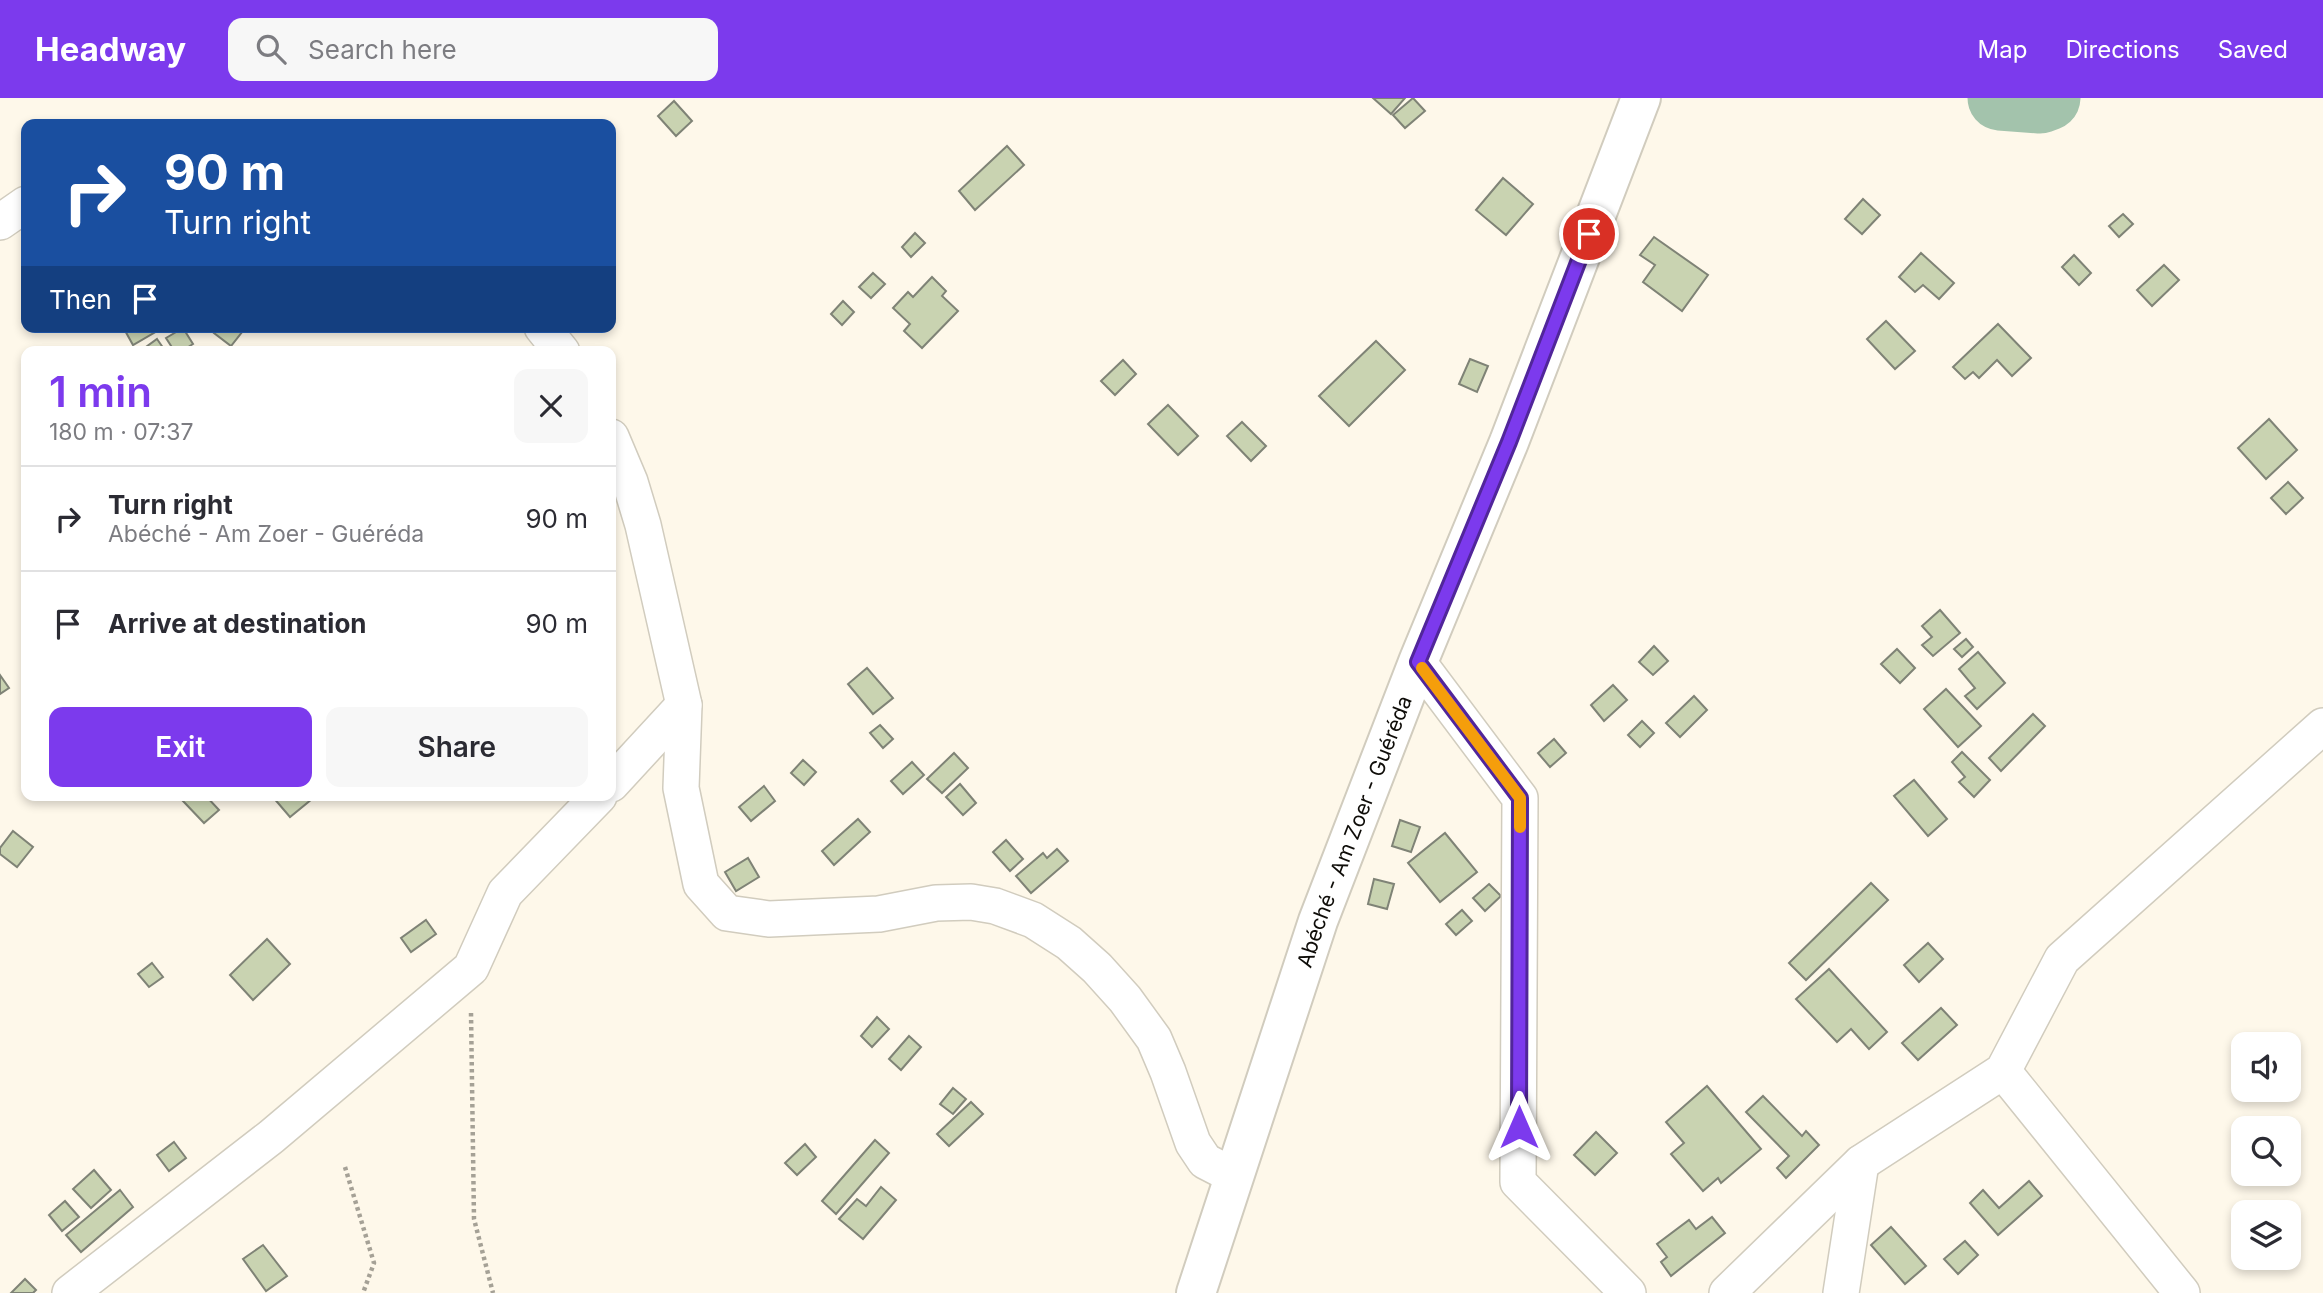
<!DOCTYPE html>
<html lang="en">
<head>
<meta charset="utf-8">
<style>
	:root { --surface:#fff; --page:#f7f7f7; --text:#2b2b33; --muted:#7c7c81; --line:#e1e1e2; --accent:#7c3aed }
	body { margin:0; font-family:Inter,sans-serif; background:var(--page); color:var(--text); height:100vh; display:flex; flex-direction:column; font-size:26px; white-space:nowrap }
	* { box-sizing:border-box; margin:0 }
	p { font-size:23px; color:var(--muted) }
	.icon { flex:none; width:38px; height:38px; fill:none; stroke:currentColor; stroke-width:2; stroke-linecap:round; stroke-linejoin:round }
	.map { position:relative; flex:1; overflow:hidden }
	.details { position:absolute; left:21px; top:248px; width:595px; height:455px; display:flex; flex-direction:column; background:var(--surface); border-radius:14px; box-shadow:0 4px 10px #0003 }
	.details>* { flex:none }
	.banner { position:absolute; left:21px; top:21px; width:595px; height:214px; border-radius:14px; box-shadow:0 4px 10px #0003; background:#1a4fa0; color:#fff; overflow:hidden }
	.controls { position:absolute; left:2231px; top:934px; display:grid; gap:14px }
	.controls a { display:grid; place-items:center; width:70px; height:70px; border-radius:14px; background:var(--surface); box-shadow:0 4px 10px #0003; font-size:35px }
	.pin { position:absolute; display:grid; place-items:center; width:60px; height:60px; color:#fff; margin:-30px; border:4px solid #fff; border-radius:50%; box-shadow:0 2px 7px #0007 }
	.me { position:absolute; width:77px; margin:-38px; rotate:0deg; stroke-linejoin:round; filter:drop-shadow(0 0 5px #0008) }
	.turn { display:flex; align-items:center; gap:24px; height:147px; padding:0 28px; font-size:32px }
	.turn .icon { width:91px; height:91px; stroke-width:2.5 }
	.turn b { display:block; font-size:49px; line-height:60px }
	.then { display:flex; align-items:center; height:66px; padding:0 28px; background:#0003; gap:14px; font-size:26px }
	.round { display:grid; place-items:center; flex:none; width:74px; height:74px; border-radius:14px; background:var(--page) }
	.overview { display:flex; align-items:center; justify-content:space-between; height:119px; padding:0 28px }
	h1 { font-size:42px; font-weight:600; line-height:52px; color:var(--accent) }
	.button { display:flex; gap:14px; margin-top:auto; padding:14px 28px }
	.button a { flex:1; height:80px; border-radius:14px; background:var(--accent); color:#fff; font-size:28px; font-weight:600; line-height:80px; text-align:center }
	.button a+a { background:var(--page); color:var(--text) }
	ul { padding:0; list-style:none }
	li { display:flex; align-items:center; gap:21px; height:105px; padding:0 28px; border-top:2px solid var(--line) }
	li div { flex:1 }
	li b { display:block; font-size:26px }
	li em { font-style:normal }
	header { display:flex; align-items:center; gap:42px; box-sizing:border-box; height:98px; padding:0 35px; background:var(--accent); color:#fff }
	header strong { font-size:33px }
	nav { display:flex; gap:38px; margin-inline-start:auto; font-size:24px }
	.search { width:490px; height:63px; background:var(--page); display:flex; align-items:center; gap:18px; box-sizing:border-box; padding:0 24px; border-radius:14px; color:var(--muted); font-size:26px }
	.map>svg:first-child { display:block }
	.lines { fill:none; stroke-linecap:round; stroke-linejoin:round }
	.river { stroke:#a3c3ac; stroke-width:65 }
	.building { fill:#c9d3b1; stroke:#7f8376; stroke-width:2 }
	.minor-casing { stroke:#d1ccbe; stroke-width:38 }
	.secondary-casing { stroke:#d1ccbe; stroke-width:42 }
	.path { stroke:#a5a196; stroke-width:4.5; stroke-dasharray:3.5 3.5; stroke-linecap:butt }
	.minor { stroke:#fff; stroke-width:35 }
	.secondary { stroke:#fff; stroke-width:38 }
	.route-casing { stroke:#51269a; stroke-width:18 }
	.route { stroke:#7c3aed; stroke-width:12 }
	.slow { stroke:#f59e0b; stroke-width:12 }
	.labels { text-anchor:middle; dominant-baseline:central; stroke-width:6; stroke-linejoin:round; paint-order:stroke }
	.street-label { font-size:21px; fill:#0e0c08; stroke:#fff }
</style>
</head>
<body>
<header>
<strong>Headway</strong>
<div class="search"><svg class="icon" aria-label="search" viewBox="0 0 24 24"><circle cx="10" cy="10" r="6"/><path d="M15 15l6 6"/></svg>Search here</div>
<nav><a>Map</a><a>Directions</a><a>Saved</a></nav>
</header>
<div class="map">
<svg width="2323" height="1195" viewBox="0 0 2323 1195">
	<rect width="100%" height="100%" fill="#fef8ea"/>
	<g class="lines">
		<polyline class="river" points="2000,0 2040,3 2048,0"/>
	</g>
	<g class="building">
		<polygon points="1373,0 1405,0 1391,16"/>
		<polygon points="1413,0 1425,13 1405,30 1393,17"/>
		<polygon points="674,3 692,23 676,38 658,18"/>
		<polygon points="1007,48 1024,67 975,112 959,93"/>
		<polygon points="1503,80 1533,106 1506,137 1476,112"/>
		<polygon points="1863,101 1880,117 1862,136 1845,121"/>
		<polygon points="2123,116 2133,126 2119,139 2109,128"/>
		<polygon points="915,135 925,145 911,159 902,149"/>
		<polygon points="1654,139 1708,177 1682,213 1643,184 1655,167 1640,157"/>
		<polygon points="1921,155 1954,185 1939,201 1923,187 1915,194 1899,179"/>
		<polygon points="2074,157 2091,175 2079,187 2062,169"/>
		<polygon points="2164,167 2179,182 2152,208 2137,192"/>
		<polygon points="873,175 885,186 871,200 859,189"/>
		<polygon points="932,179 946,193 942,198 958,213 922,250 904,233 910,226 893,210 908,194 913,199"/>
		<polygon points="843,203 854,214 842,227 831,216"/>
		<polygon points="1886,223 1915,253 1895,271 1867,241"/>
		<polygon points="1998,226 2031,260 2012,278 1997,262 1979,280 1973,274 1965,281 1953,269"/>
		<polygon points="123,229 164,229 133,247"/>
		<polygon points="219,229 246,229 231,248 214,235"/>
		<polygon points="183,230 193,246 180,254 175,254 166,240"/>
		<polygon points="157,241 166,254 139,254"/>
		<polygon points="1376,243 1405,272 1349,328 1319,298"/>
		<polygon points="1470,261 1488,268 1477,294 1459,286"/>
		<polygon points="1123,262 1136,276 1115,297 1101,283"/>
		<polygon points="1168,307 1198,338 1178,357 1148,326"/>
		<polygon points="2269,321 2297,352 2266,381 2238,350"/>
		<polygon points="1242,324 1266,348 1251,363 1227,338"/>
		<polygon points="2288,384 2303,400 2286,416 2271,400"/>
		<polygon points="1940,512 1960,535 1933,558 1922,547 1932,539 1922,528"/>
		<polygon points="1966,541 1973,549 1962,559 1954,551"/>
		<polygon points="1654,548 1668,563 1653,577 1639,564"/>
		<polygon points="1897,551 1915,570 1900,585 1881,566"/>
		<polygon points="1978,554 2005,585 1977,611 1965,598 1975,590 1959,571"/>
		<polygon points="867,570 893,600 873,616 848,586"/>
		<polygon points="0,577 9,590 0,596"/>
		<polygon points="1613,587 1627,602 1604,623 1591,607"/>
		<polygon points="1946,591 1981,628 1958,649 1924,611"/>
		<polygon points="1694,598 1707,612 1680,639 1666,625"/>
		<polygon points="2033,616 2045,628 2001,673 1989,660"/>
		<polygon points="1642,623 1654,635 1640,649 1628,637"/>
		<polygon points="880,627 893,641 883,650 870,635"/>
		<polygon points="1554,641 1566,655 1550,669 1538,655"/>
		<polygon points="1962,654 1990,682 1974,699 1959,684 1965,679 1952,664"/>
		<polygon points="954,655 968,670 942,695 927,681"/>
		<polygon points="803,662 816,674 804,687 791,675"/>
		<polygon points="912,664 924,677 903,696 891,683"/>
		<polygon points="1914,682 1947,721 1928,738 1894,698"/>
		<polygon points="960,686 976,705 963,717 946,699"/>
		<polygon points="764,688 775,703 751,723 739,709"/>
		<polygon points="189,698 206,698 219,712 204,725 183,703"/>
		<polygon points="272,698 310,698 312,701 290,719"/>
		<polygon points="858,721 870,734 834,767 822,753"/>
		<polygon points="1400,722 1420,729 1411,754 1392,748"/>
		<polygon points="13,733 33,749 17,769 0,756 0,750"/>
		<polygon points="1445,735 1477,774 1440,804 1408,765"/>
		<polygon points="1006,742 1023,761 1010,773 993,754"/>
		<polygon points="1057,751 1068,763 1031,795 1016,778 1043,755 1047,760"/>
		<polygon points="748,760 759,779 736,793 725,774"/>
		<polygon points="1374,781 1394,786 1387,811 1368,806"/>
		<polygon points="1871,785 1888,802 1806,882 1789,865"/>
		<polygon points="1489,786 1501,798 1485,813 1473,800"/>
		<polygon points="1462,812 1472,823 1456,837 1446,826"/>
		<polygon points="426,822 436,836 411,854 401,840"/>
		<polygon points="267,841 290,866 253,902 230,877"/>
		<polygon points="1928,845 1943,861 1919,884 1904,867"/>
		<polygon points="152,865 163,879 149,889 138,876"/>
		<polygon points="1829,871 1887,934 1869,951 1851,931 1837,944 1796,901"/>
		<polygon points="1941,910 1957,927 1918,962 1902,945"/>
		<polygon points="877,919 889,931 872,949 861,938"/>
		<polygon points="909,938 921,949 901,972 889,961"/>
		<polygon points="1707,988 1761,1051 1721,1085 1718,1080 1703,1093 1671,1056 1684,1045 1666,1024"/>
		<polygon points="953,990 966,1001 953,1016 940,1006"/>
		<polygon points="1763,998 1802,1038 1806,1033 1819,1047 1786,1080 1777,1070 1789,1058 1746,1014"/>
		<polygon points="971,1004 983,1016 949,1048 937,1036"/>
		<polygon points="1596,1034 1617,1055 1595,1077 1574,1057"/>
		<polygon points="875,1042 889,1055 836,1116 822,1103"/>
		<polygon points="174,1044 186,1060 169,1073 157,1057"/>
		<polygon points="805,1046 816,1059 797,1077 785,1065"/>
		<polygon points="94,1072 111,1092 91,1110 73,1091"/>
		<polygon points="2029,1083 2042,1098 1998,1137 1970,1105 1983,1092 1999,1110"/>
		<polygon points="881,1089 896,1102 863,1141 839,1121 857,1101 866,1108"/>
		<polygon points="120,1092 133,1109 81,1154 66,1137"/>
		<polygon points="65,1103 79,1119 62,1133 49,1117"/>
		<polygon points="1712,1119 1725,1135 1671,1178 1661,1164 1667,1159 1657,1146 1689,1122 1696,1131"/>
		<polygon points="1891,1129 1926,1168 1905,1186 1871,1147"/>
		<polygon points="1965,1143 1978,1157 1958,1176 1944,1161"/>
		<polygon points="263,1147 287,1178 266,1193 243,1161"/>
		<polygon points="25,1181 36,1192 33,1195 11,1195"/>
	</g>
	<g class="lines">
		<g class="minor-casing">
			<g id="minor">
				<polyline points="0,124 26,106"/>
				<polyline points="542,229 562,254"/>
				<polyline points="611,339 630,384 643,427 684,607 681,690 701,786 727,815 769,821 879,816 936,805 971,804 995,808 1033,822 1069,845 1097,870 1125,901 1154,941 1168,974 1193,1045 1205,1063 1234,1078"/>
				<polyline points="1418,564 1520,700 1518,1084 1628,1195"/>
				<polyline points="611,686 684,607"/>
				<polyline points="2003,973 2182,1195"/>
				<polyline points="70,1195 271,1039 471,870 505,795 599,698"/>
				<polyline points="1727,1195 1861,1065 2003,973 2062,861 2323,628"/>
				<polyline points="1841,1195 1861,1065"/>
			</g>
		</g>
		<g class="secondary-casing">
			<g id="secondary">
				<path id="s1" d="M1196,1195L1318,823L1418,564L1509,344L1641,0"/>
			</g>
		</g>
		<g class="path">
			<polyline points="471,915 474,1121 493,1195"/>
			<polyline points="345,1069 374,1165 363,1195"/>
		</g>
		<use href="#minor" class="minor"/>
		<use href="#secondary" class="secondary"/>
	</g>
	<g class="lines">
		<g class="route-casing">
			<polyline id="route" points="1519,1029 1520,700 1418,564 1509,344 1589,136"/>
		</g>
		<use href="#route" class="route"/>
		<polyline class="slow" points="1422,570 1520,700 1520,729"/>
	</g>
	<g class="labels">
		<g class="street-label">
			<text stroke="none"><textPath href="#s1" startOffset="488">Abéché - Am Zoer - Guéréda</textPath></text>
		</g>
	</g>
</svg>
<div class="controls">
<a><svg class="icon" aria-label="sound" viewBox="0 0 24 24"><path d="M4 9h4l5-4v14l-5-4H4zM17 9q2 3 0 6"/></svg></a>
<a><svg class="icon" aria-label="search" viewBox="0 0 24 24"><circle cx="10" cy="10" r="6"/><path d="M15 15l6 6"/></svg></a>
<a><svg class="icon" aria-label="layers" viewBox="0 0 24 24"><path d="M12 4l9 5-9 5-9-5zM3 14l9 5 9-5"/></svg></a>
</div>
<div class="pin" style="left:1589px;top:136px;background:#d93025"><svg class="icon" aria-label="arrive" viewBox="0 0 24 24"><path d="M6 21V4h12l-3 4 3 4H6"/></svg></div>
<svg class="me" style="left:1519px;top:1029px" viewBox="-20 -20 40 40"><path d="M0-17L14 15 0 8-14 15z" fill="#7c3aed" stroke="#fff" stroke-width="4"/></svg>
<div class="banner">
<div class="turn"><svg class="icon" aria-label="right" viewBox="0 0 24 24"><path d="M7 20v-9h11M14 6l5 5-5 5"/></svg><div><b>90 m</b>Turn right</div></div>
<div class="then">Then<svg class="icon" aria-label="arrive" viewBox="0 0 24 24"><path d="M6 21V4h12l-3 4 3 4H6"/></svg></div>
</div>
<section class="details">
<div class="overview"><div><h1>1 min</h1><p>180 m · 07:37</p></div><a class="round"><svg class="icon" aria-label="close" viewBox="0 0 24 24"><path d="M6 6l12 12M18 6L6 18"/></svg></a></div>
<ul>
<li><svg class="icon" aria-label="right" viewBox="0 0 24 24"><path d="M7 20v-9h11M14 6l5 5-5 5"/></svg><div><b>Turn right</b><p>Abéché - Am Zoer - Guéréda</p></div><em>90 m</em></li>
<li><svg class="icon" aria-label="arrive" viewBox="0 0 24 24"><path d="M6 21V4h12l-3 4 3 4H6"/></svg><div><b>Arrive at destination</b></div><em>90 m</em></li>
</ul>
<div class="button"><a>Exit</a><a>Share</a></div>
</section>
</div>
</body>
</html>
